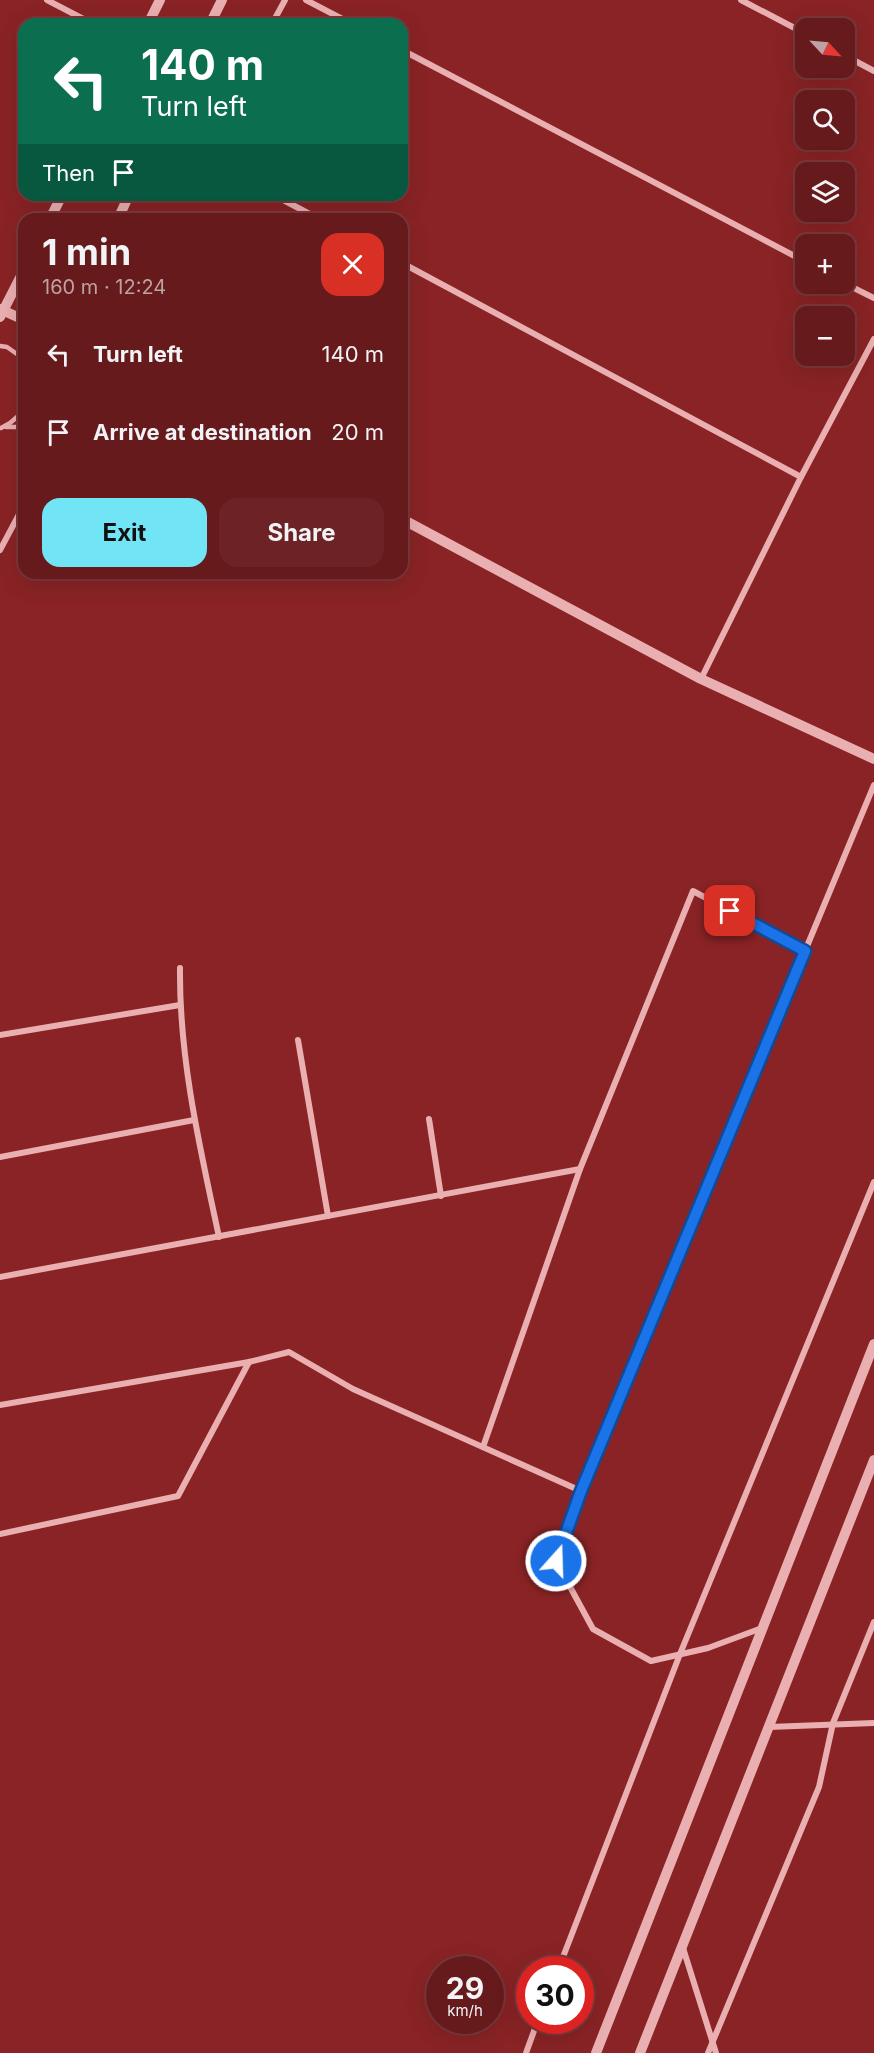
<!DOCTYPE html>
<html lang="en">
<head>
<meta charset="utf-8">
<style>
	:root { --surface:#671a1c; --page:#6d2325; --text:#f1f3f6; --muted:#bda1a3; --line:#7a383b; --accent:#71e5f5 }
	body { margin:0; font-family:Inter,sans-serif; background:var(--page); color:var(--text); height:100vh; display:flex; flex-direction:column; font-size:22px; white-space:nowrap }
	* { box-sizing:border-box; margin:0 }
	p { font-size:20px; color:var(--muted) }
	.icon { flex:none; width:33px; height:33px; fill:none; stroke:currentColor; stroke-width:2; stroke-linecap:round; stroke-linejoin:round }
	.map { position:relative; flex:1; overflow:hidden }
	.sheet { position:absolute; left:18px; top:213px; width:390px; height:366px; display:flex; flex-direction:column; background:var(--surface); border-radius:18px; box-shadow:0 6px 24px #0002,0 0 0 2px var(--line) }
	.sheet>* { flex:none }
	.guide { position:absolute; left:18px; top:18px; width:390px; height:183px; border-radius:18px; box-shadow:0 6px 24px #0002,0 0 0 2px var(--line); background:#0b6e4f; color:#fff; overflow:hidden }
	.needle { width:39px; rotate:116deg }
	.fabs { position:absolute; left:795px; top:18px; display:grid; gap:12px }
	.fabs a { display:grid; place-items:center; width:60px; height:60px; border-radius:12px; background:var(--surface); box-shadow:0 6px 24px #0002,0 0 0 2px var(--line); font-size:30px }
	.speed { position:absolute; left:426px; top:1956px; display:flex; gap:12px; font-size:30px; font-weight:700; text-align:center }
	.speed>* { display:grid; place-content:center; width:78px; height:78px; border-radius:50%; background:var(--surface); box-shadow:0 6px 24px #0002,0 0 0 2px var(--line); line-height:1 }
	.speed small { font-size:15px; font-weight:400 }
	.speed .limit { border:9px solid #d22; background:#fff; color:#111 }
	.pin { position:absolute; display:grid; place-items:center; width:51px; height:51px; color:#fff; margin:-26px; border-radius:12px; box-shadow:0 3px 9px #0006 }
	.me { position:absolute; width:66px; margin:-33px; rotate:20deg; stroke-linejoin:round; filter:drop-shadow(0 0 4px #0008) }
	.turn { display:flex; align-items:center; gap:21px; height:126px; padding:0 24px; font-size:27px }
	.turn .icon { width:78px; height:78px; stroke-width:2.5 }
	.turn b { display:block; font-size:42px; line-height:51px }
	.then { display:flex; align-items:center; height:57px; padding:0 24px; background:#0003; gap:12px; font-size:22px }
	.round { display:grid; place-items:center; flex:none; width:63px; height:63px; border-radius:18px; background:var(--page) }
	.overview { display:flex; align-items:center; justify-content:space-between; height:102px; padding:0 24px }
	h1 { font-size:36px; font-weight:700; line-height:45px }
	.cta { display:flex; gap:12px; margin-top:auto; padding:12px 24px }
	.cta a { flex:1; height:69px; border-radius:18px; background:var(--accent); color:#111; font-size:24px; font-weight:700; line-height:69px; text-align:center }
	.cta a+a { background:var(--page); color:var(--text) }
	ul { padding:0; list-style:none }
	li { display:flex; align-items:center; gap:18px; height:78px; padding:0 24px }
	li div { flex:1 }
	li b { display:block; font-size:22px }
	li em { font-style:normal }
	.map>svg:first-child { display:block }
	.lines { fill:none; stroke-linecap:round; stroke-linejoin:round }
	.service { stroke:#eaafb1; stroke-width:4.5 }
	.minor { stroke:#eaafb1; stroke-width:6 }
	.tertiary { stroke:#eaafb1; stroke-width:10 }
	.route-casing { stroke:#114b97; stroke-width:15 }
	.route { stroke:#1a73e8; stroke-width:10 }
</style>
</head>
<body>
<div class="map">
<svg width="874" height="2053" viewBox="0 0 874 2053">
	<rect width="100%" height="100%" fill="#892325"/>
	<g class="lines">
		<g class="service">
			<polyline points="0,346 7,347 24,359"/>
			<polyline points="6,427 24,427"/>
			<polyline points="1,428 10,423 24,411"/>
		</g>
		<g class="minor">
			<polyline points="47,0 93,24"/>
			<polyline points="306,0 352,24"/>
			<polyline points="741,0 806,34"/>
			<polyline points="272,24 285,0"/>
			<polyline points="402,50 806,262"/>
			<polyline points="844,55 874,71"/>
			<polyline points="274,195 319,219"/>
			<polyline points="402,263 801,477"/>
			<polyline points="844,283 874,298"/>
			<polyline points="0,550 24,505"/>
			<polyline points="701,679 801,477 874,339"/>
			<polyline points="805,951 874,785"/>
			<path d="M180,968C179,1059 200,1148 219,1237"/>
			<polyline points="0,1035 180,1005"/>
			<polyline points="298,1040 328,1216"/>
			<polyline points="429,1119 441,1196"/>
			<polyline points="0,1157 194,1120"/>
			<polyline points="0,1277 580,1169"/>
			<polyline points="0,1405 249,1362 289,1352 353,1389 581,1491"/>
			<polyline points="483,1447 580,1169 693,891 805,951 581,1491 556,1561 593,1629 651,1661 708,1648 762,1628"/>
			<polyline points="0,1534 178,1496 249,1362"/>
			<polyline points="769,1727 874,1723"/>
			<polyline points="683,1948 716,2053"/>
			<polyline points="558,1970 680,1654 874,1182"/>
			<polyline points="526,2053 538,2020"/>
			<polyline points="708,2053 819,1787 833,1723 874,1622"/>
		</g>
		<g class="tertiary">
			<polyline points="148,24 160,0"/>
			<polyline points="210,24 222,0"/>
			<polyline points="50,219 62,195"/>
			<polyline points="118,219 129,195"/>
			<polyline points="0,309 24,320"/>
			<polyline points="0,317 24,270"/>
			<polyline points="402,519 701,679 874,759"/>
			<polyline points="596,2053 874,1344"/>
			<polyline points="640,2053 874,1460"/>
		</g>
	</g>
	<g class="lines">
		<g class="route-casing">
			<polyline id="route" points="556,1561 581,1491 805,951 730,911"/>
		</g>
		<use href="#route" class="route"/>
	</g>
</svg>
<div class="fabs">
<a><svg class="needle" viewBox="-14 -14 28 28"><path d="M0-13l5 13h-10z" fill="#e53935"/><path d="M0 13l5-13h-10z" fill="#bda1a3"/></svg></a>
<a><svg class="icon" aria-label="search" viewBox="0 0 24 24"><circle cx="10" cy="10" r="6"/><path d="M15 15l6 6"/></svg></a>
<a><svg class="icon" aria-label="layers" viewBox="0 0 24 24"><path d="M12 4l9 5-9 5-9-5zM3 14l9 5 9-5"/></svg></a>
<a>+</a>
<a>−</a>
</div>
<div class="speed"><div>29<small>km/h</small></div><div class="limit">30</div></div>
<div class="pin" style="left:730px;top:911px;background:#d93025"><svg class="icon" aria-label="arrive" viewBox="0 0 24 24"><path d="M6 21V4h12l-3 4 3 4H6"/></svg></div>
<svg class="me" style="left:556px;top:1561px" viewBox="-20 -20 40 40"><circle r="17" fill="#1a73e8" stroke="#fff" stroke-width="3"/><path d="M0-11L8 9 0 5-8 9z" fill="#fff"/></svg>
<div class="guide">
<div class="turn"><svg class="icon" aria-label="left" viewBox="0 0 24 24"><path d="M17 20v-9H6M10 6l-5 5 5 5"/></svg><div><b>140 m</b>Turn left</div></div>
<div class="then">Then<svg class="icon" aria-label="arrive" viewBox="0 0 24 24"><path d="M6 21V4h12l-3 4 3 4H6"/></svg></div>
</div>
<section class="sheet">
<div class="overview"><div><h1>1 min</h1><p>160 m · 12:24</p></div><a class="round" style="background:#d93025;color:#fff"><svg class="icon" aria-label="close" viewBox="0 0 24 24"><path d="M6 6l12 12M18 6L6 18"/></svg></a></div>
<ul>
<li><svg class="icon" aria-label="left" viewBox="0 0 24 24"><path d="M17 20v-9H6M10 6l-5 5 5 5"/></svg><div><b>Turn left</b></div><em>140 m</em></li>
<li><svg class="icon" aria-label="arrive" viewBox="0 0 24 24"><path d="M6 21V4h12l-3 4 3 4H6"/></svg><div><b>Arrive at destination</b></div><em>20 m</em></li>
</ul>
<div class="cta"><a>Exit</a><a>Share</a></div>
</section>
</div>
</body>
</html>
